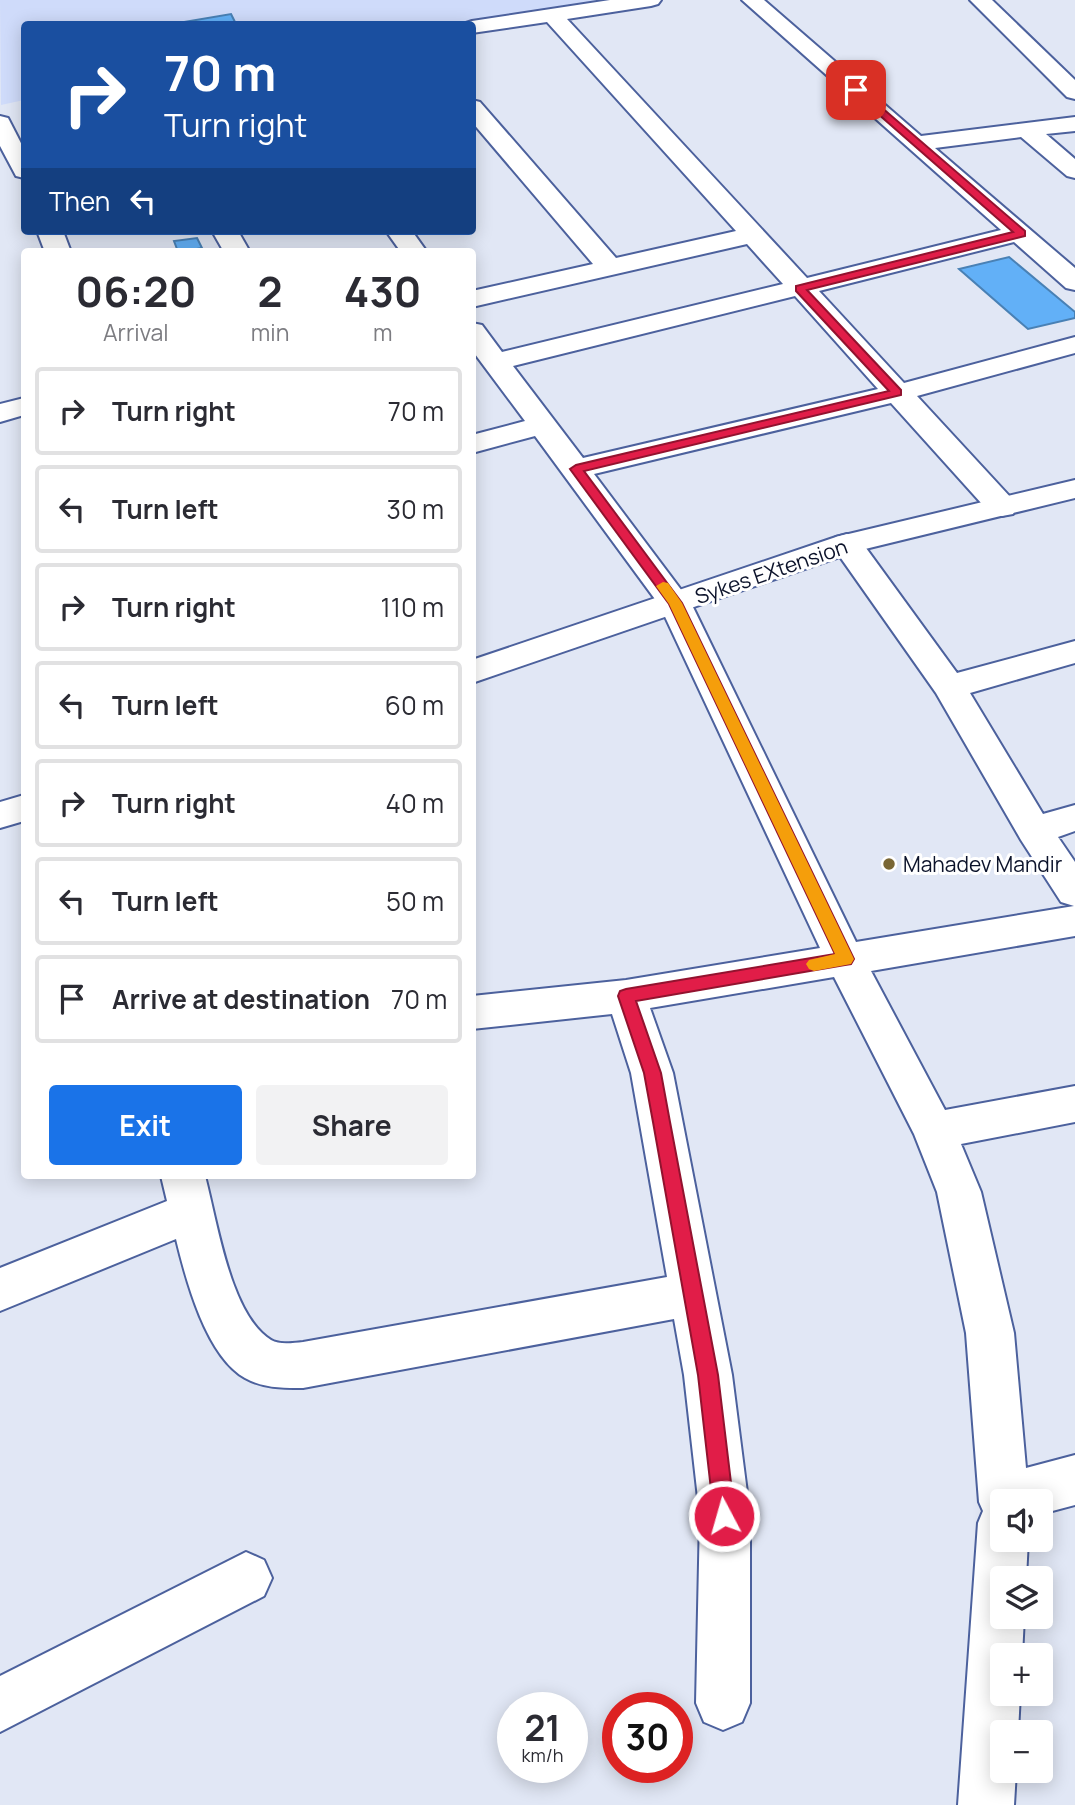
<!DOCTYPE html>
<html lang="en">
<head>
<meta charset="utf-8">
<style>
	:root { --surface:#fff; --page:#f2f2f3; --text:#2b2b33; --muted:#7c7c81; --line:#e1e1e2; --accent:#1a73e8 }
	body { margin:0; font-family:Manrope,sans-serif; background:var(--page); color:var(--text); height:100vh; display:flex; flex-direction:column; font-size:26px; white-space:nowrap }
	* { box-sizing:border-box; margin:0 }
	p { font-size:23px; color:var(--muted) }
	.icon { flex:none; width:38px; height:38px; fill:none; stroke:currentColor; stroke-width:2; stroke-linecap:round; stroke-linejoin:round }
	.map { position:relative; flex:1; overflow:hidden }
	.details { position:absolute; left:21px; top:248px; width:455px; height:931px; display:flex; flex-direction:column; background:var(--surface); border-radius:7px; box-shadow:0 4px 18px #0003 }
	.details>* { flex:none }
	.hud { position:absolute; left:21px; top:21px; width:455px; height:214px; border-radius:7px; box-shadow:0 4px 18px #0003; background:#1a4fa0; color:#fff; overflow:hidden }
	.tools { position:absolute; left:990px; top:1489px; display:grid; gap:14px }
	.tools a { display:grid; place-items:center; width:63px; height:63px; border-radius:7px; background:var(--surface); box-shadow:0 4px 18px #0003; font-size:35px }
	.speed { position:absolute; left:497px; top:1692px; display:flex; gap:14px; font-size:35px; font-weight:700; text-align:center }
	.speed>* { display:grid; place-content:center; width:91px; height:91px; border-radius:50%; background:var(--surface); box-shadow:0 4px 18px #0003; line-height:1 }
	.speed small { font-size:18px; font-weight:400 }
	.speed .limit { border:10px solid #d22; background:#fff; color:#111 }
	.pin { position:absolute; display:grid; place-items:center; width:60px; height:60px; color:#fff; margin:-30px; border-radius:14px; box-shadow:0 4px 10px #0006 }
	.me { position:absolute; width:77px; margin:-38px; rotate:354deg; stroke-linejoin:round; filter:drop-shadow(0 0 5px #0008) }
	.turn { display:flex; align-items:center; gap:24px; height:147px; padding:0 28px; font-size:32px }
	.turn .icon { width:91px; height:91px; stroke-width:2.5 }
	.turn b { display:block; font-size:49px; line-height:60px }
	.then { display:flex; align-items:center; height:66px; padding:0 28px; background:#0003; gap:14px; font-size:26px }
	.eta { display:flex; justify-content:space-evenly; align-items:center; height:119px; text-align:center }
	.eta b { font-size:42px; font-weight:700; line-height:49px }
	.cta { display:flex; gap:14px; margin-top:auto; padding:14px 28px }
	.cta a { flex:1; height:80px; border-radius:7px; background:var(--accent); color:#fff; font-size:28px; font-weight:700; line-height:80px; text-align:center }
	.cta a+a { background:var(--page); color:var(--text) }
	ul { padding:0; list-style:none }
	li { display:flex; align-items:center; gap:21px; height:88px; margin:0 14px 10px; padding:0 14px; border:4px solid var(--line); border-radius:7px }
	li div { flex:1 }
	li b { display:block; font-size:26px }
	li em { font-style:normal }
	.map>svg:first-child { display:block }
	.built { fill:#cfdbfa }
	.building { fill:#62b0f7; stroke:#4981b5; stroke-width:2 }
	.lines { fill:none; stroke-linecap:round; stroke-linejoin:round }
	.minor-casing { stroke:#4c619d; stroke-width:4 }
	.tertiary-casing { stroke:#4c619d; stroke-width:4 }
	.minor { fill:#fff; fill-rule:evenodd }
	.tertiary { fill:#fff; fill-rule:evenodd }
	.route { fill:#e11d48; stroke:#92132f; stroke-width:2 }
	.slow { fill:#f59e0b }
	.poi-dot { fill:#796634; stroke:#fff; stroke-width:2.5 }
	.labels { text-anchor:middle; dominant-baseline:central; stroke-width:6; stroke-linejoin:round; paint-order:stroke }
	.street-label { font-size:21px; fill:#0b122a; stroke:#fff }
	.poi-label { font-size:21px; fill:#0b122a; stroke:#fff; text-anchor:start }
</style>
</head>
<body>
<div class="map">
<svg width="1075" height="1805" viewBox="0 0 1075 1805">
	<rect width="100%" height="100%" fill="#e1e7f5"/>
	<polygon class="built" points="0,0 618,0 459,24 24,24 24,100 1,105"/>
	<g class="building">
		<polygon points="231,14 236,24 185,24 184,22"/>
		<polygon points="197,238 202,248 186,251 177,249 174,241"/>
		<polygon points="1009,257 1075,312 1075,318 1028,329 959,269"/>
	</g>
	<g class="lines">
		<g class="minor-casing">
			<g id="minor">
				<path d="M610,0H661L658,4L651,6L567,19L807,278L1001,230L742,0H764L921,136L1075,117V131L1046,134L1075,159V178L1067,176L1021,137L935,148L1075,268V290L1066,288L1014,242L819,291L904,383L1075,337V353L917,396L1013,500L1017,507L1013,514L1002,516L991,514L891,403L594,474L691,603L856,942L1074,906L1061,902L1021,840L936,693L831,544L836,537L847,534L858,537L957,673L1075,641V663L970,693L1043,814L1075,805V831L1058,837L1075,862V936L871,971L945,1110L1075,1086V1122L961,1144L981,1192L1014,1333L1026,1468L1075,1455V1505L1041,1514V1502H1003V1540H1028L1026,1578H1003V1617H1024L1022,1656H1003V1694H1020L1018,1732H1003V1771H1016L1014,1805H958L978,1523L983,1511L979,1502L966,1333L937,1192L914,1134L834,977L650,1008L673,1073L732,1375L750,1516V1703L742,1722L723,1730L704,1722L696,1703L700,1516L684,1375L674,1319L303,1388C282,1388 263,1388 245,1378C206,1356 186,1280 176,1239L0,1311V1268L167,1201L161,1176H205C217,1220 230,1315 271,1340C279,1345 293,1343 303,1342L667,1277L631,1073L612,1014L472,1029V996L626,980L820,948L660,606L535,436L472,453V435L525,421L472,350V323L482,325L502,352L783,284L747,244L472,307V291L593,264L472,122V100L480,102L616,258L736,231L547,22L472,33V24H463L472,21ZM795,296L878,389L583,458L513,366Z"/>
				<polygon points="970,0 992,0 1075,80 1075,99 1067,97"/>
				<polygon points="0,116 8,118 24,149 24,178 16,176 0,146"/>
				<polygon points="37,231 63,231 71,252 45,252"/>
				<polygon points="212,231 238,231 250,252 224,252"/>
				<polygon points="386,231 412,231 427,252 401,252"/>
				<polygon points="24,398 24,415 0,422 0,404"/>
				<polygon points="246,1552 264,1560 272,1578 264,1596 0,1732 0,1676"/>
			</g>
		</g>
		<g class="tertiary-casing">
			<g id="tertiary">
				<polygon points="1075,480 1075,498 857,551 472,683 472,660 836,537"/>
				<polygon points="24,795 24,821 0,828 0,802"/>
			</g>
		</g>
		<use href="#minor" class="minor"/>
		<use href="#tertiary" class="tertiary"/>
	</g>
	<polygon class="route" points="853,88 859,88 1025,231 1025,236 807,290 901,390 901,395 584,471 682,603 854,959 851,964 845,965 636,1001 661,1073 670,1122 718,1375 735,1516 732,1524 724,1527 717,1524 714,1516 698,1375 653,1122 644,1073 618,996 620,991 626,989 835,954 669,604 570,469 576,465 889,391 796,291 796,286 1013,232 853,92"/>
	<polygon class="slow" points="663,582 668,583 682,603 854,959 851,964 814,971 809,969 806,964 809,960 835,954 669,604 656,586"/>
	<circle class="poi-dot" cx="889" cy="864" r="7"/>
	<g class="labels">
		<g class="street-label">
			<text transform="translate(771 571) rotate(-19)">Sykes EXtension</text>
		</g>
		<g class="poi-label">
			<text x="903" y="864">Mahadev Mandir</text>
		</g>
	</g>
</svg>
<div class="tools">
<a><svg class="icon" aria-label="sound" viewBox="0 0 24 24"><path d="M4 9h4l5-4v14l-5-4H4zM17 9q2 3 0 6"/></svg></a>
<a><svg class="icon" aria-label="layers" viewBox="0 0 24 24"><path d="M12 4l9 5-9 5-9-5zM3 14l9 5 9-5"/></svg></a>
<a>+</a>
<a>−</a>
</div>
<div class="speed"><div>21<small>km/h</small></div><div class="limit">30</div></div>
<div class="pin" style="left:856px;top:90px;background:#d93025"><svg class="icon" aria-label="arrive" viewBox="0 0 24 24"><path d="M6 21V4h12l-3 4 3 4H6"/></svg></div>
<svg class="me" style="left:724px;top:1516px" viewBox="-20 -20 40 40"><circle r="17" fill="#e11d48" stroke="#fff" stroke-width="3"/><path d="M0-11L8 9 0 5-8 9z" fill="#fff"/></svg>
<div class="hud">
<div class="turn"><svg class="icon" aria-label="right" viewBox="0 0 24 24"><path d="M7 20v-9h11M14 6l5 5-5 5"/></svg><div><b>70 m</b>Turn right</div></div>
<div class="then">Then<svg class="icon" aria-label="left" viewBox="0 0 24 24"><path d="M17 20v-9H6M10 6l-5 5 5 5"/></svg></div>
</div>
<section class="details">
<div class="eta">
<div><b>06:20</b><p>Arrival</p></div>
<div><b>2</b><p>min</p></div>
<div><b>430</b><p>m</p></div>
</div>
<ul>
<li><svg class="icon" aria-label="right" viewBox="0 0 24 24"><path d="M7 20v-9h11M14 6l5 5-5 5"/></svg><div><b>Turn right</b></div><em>70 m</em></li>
<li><svg class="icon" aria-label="left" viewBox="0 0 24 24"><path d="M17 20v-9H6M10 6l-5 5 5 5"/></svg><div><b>Turn left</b></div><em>30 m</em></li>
<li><svg class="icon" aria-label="right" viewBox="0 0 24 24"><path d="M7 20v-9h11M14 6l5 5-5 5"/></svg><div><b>Turn right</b></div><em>110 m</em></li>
<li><svg class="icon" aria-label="left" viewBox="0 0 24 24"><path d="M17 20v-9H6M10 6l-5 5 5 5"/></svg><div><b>Turn left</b></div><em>60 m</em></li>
<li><svg class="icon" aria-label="right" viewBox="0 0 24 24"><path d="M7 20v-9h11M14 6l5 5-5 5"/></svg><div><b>Turn right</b></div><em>40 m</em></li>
<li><svg class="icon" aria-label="left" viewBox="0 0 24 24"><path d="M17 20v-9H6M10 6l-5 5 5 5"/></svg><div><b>Turn left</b></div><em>50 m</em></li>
<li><svg class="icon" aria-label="arrive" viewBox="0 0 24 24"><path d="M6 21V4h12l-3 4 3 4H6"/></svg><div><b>Arrive at destination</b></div><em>70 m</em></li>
</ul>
<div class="cta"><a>Exit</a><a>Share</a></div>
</section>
</div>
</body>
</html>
